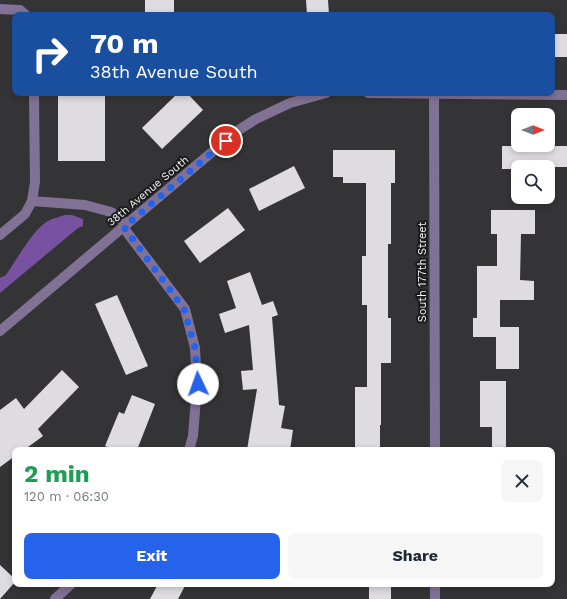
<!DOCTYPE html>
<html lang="en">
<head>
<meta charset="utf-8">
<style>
	:root { --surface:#fff; --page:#f6f6f7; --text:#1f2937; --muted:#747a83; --accent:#2563eb }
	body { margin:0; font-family:"Work Sans",sans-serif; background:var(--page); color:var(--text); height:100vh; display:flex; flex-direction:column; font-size:15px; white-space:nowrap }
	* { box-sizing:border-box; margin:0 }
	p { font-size:13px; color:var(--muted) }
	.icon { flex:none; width:22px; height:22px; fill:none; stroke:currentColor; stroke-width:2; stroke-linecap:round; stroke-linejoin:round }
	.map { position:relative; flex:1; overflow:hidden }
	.sheet { position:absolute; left:12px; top:447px; width:543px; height:140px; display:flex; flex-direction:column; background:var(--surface); border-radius:8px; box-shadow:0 2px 6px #0003 }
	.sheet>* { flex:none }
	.hud { position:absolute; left:12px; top:12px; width:543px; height:84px; border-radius:8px; box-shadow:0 2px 6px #0003; background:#1a4fa0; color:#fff; overflow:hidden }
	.needle { width:26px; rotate:90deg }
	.fabs { position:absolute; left:511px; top:108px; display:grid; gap:8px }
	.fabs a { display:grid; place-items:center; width:44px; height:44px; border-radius:8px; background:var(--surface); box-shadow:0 2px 6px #0003; font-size:20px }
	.pin { position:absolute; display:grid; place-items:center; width:34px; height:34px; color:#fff; margin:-17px; border:2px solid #fff; border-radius:50%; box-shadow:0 1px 4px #0007 }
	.me { position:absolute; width:44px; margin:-22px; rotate:357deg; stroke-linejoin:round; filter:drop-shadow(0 0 3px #0008) }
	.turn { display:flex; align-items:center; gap:14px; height:84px; padding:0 12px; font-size:18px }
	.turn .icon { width:52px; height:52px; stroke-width:2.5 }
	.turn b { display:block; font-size:28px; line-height:34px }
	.round { display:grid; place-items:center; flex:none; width:42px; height:42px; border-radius:8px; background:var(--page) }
	.head { display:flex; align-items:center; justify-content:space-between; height:68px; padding:0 12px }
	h1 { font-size:24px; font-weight:700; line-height:30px; color:#1e9e55 }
	.button { display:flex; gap:8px; margin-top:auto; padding:8px 12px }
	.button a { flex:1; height:46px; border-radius:8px; background:var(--accent); color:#fff; font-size:16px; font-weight:700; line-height:46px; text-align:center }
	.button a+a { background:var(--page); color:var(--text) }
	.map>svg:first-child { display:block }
	.forest { fill:#7851a0 }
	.building { fill:#dedce1 }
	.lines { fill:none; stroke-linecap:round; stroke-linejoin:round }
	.minor { stroke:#817195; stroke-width:10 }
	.route { stroke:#2563eb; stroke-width:7; stroke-dasharray:0 12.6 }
	.labels { text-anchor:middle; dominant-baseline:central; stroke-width:4; stroke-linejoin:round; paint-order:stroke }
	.street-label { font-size:11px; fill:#f3f2f5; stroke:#1b1b1c }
</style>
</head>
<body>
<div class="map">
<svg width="567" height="599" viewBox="0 0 567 599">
	<rect width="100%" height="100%" fill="#343336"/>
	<path class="forest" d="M65,215H72L83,219V226L78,228L0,293V278L6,275C15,262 34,228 48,221C53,218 60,217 65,215Z"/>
	<g class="building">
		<rect x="145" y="0" width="29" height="15"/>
		<polygon points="306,0 328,0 329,15 307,15"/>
		<rect x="552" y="34" width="15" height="23"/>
		<rect x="58" y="93" width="47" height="68"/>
		<polygon points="178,93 187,93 203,110 162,149 142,128"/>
		<polygon points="502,146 567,146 567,167 518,167 518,169 502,169"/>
		<polygon points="333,150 395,150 395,183 391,183 391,244 388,244 388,318 391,318 391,363 381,363 381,425 380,425 380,450 355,450 355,387 367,387 367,305 362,305 362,256 366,256 366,183 343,183 343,177 333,177"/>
		<polygon points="294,166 305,188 259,211 249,189"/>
		<polygon points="228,208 245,230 200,263 184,241"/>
		<polygon points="491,210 535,210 535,234 521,234 520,280 534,281 534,300 500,300 500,327 519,327 519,369 496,369 496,337 473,337 473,318 477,318 477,266 497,266 497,234 491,234"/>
		<polygon points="250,272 262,305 273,301 278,315 272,317 279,405 285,406 281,428 293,430 290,450 247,450 257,389 243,390 241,371 253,370 249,325 225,333 219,314 236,308 227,281"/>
		<polygon points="117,295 148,366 126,375 95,304"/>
		<polygon points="62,370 79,387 38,429 43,436 24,450 15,450 15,456 0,467 0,410 16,398 24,409"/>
		<polygon points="480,381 506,381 506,450 492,450 492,427 480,427"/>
		<polygon points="132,395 155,404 137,450 114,450 105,446 119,412 124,414"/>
		<polygon points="0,565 15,579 15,582 0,599"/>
		<polygon points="158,584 186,584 178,599 150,599"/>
		<rect x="369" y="584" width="22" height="15"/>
	</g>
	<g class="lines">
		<g class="minor">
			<polyline points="0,9 20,10 26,15"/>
			<polyline points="368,93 567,95"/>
			<polyline points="434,94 435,450"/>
			<polyline points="32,201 85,205 111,212 127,224"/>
			<polyline points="123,227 185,309 195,348 197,385 193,436 189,450"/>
			<polyline points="0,235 25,214 32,201 35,182 34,93"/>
			<polyline points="0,331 237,131 256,119 290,103 326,93"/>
			<polyline points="435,584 435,599"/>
			<polyline points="55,599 71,584"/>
		</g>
	</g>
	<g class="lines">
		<polyline class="route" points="198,384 195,348 184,309 124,227 226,141"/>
	</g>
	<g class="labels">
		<g class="street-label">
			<text transform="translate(148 191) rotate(-40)">38th Avenue South</text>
			<text transform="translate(422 272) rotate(-90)">South 177th Street</text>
		</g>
	</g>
</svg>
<div class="fabs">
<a><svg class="needle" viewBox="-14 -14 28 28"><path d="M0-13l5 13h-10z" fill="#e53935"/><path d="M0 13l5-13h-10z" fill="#747a83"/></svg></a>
<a><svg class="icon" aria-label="search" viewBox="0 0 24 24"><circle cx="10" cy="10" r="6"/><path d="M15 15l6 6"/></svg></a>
</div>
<div class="pin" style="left:226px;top:141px;background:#d93025"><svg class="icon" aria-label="arrive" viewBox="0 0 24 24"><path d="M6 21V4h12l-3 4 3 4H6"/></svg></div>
<svg class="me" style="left:198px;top:384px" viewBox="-20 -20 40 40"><circle r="19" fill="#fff"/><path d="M0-13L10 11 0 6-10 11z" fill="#2563eb"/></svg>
<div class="hud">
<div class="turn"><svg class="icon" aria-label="right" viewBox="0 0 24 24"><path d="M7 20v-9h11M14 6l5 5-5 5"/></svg><div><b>70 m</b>38th Avenue South</div></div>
</div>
<section class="sheet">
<div class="head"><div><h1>2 min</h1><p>120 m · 06:30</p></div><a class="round"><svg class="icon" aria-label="close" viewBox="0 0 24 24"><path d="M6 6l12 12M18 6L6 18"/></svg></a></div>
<div class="button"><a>Exit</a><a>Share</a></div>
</section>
</div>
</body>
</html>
